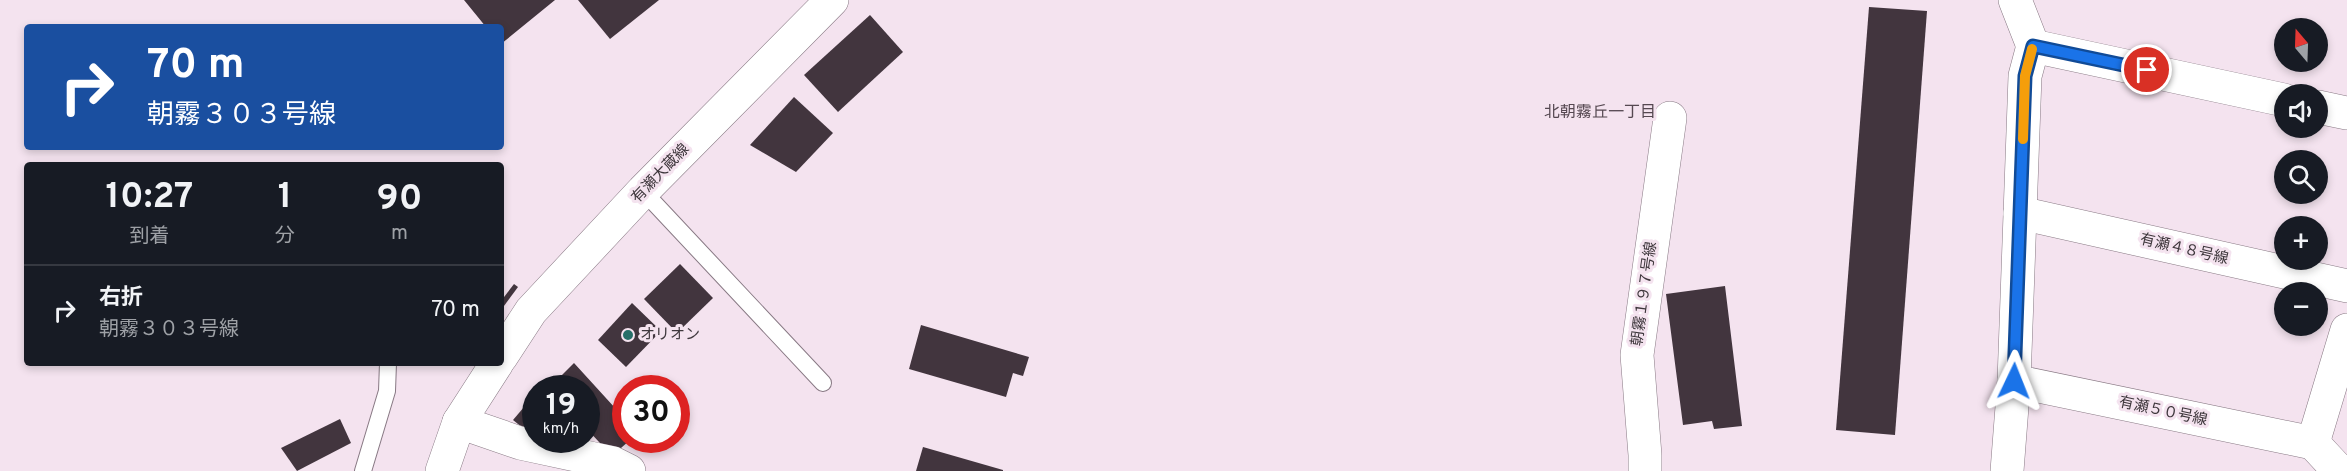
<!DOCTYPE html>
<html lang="ja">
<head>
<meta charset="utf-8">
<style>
	:root { --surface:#171b24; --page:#20242c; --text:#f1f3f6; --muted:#9ea1a6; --line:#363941 }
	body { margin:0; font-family:Overpass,"Noto Sans JP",sans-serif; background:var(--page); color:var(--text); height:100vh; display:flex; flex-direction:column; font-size:22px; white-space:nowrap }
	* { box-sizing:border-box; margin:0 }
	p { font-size:20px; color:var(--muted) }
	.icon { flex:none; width:33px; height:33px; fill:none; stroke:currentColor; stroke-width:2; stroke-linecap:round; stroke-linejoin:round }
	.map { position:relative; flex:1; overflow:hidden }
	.drawer { position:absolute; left:24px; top:162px; width:480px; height:204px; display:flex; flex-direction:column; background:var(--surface); border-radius:6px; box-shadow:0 3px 9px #0003 }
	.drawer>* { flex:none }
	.banner { position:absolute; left:24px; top:24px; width:480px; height:126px; border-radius:6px; box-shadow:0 3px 9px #0003; background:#1a4fa0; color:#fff; overflow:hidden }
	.needle { width:39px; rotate:341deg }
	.fabs { position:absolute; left:2274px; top:18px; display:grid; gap:12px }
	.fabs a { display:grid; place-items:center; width:54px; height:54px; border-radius:50%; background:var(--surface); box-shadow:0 3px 9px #0003; font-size:30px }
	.speed { position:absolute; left:522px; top:375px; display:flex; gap:12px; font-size:30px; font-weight:700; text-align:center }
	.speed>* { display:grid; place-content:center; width:78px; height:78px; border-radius:50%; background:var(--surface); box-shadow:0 3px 9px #0003; line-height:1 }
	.speed small { font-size:15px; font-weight:400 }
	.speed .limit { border:9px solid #d22; background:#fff; color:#111 }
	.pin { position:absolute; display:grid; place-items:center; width:51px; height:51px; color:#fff; margin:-26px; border:3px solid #fff; border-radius:50%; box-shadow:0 2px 6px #0007 }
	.me { position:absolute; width:66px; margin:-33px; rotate:2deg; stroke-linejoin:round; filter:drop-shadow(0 0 4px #0008) }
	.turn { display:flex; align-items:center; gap:21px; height:126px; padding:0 24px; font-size:27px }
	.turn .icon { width:78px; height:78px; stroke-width:2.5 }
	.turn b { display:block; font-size:42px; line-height:51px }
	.eta { display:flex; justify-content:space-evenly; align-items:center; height:102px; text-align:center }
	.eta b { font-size:36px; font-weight:700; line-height:42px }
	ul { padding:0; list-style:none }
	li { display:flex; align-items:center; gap:18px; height:90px; padding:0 24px; border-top:2px solid var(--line) }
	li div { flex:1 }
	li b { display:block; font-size:22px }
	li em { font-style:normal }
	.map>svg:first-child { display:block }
	.building { fill:#42353e }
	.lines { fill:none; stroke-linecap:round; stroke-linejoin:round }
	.service-casing { stroke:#887984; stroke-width:18 }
	.minor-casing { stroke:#887984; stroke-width:34 }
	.secondary-casing { stroke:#887984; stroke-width:34 }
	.service { stroke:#fff; stroke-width:16 }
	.minor { stroke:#fff; stroke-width:33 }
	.secondary { stroke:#fff; stroke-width:33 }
	.route-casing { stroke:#114b97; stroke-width:15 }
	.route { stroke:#1a73e8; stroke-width:10 }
	.slow { stroke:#f59e0b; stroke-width:10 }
	.poi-dot { fill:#266f68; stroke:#f4e3ef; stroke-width:2 }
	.labels { text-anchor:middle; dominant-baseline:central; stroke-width:6; stroke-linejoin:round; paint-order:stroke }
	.street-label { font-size:15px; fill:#3e373c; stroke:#f4e3ef }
	.poi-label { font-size:15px; fill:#3e373c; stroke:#f4e3ef; text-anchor:start }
	.neighbourhood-label { font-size:16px; fill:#554851; stroke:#f4e3ef }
</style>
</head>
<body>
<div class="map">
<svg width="2347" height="471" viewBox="0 0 2347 471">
	<rect width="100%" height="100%" fill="#f4e3ef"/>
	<g class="building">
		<polygon points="464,0 555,0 501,44 501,27 486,27"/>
		<polygon points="578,0 659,0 610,39"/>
		<polygon points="1869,7 1927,11 1895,435 1836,430"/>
		<polygon points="870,15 903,52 838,112 804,75"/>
		<polygon points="794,97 833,133 796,172 750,145"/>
		<polygon points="680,264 713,298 677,333 644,299"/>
		<polygon points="514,284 518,287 501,310 501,301"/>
		<polygon points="1725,286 1742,426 1714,429 1712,421 1683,425 1666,294"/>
		<polygon points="632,303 661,331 626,367 598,340"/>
		<polygon points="921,325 1029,357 1023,376 1013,373 1006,397 909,369"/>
		<polygon points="574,363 626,420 626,440 630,440 612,456 586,428 586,388 549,388"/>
		<polygon points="536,393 536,432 533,436 513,420"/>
		<polygon points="340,419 351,443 297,471 281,448"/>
		<polygon points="923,447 1003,470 1003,471 916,471"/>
	</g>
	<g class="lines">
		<g class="service-casing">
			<g id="service">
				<polyline points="643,191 823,383"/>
				<polyline points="363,471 387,391 388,363"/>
			</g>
		</g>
		<g class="minor-casing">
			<g id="minor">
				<polyline points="2015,0 2033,46"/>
				<polyline points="2033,46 2284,100"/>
				<polyline points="2318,107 2347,113"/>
				<polyline points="2020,213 2347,286"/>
				<polyline points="2014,381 2313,443"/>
				<polyline points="459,422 520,443 613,463 629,471"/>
				<polyline points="2313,443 2347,330"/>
				<polyline points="2313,443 2339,471"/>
				<polyline points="1645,471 1645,455 1637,355 1670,118"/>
				<polyline points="2007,471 2014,381 2025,76 2033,46"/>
			</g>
		</g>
		<g class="secondary-casing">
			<g id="secondary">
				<polyline points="501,357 531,311 643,191 832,0"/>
				<polyline points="442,471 459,422 497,363"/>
			</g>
		</g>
		<use href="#service" class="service"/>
		<use href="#minor" class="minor"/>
		<use href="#secondary" class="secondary"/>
	</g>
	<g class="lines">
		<g class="route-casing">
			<polyline id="route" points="2014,381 2025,76 2033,46 2147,70"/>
		</g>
		<use href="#route" class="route"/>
		<polyline class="slow" points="2023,139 2025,76 2032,49"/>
	</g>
	<circle class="poi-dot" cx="628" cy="335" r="6"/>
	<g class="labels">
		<g class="street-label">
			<text transform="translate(661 174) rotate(-46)">有瀬大蔵線</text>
			<text transform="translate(2184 250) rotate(13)">有瀬４８号線</text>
			<text transform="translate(1645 294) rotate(-82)">朝霧１９７号線</text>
			<text transform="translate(2163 412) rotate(12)">有瀬５０号線</text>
		</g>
		<g class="poi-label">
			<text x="640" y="335">オリオン</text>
		</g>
		<g class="neighbourhood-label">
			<text x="1600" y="113">北朝霧丘一丁目</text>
		</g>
	</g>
</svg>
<div class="fabs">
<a><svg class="needle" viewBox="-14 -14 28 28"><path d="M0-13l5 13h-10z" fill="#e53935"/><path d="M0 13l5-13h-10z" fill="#9ea1a6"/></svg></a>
<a><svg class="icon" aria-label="sound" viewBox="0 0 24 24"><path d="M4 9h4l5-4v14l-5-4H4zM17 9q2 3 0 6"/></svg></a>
<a><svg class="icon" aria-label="search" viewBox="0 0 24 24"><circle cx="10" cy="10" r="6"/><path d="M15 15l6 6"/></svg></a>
<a>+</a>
<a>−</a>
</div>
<div class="speed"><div>19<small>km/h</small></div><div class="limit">30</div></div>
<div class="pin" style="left:2147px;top:70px;background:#d93025"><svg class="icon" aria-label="arrive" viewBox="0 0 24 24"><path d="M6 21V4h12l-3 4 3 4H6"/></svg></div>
<svg class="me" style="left:2014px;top:381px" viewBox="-20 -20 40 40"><path d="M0-17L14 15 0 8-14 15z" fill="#1a73e8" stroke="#fff" stroke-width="4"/></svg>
<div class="banner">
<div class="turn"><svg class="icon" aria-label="right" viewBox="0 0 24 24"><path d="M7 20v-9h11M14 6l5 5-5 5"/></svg><div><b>70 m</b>朝霧３０３号線</div></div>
</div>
<section class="drawer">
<div class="eta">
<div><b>10:27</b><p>到着</p></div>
<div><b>1</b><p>分</p></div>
<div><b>90</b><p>m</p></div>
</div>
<ul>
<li><svg class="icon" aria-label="right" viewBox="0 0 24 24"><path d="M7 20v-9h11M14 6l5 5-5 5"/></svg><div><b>右折</b><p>朝霧３０３号線</p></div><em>70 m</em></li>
</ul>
</section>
</div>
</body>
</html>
